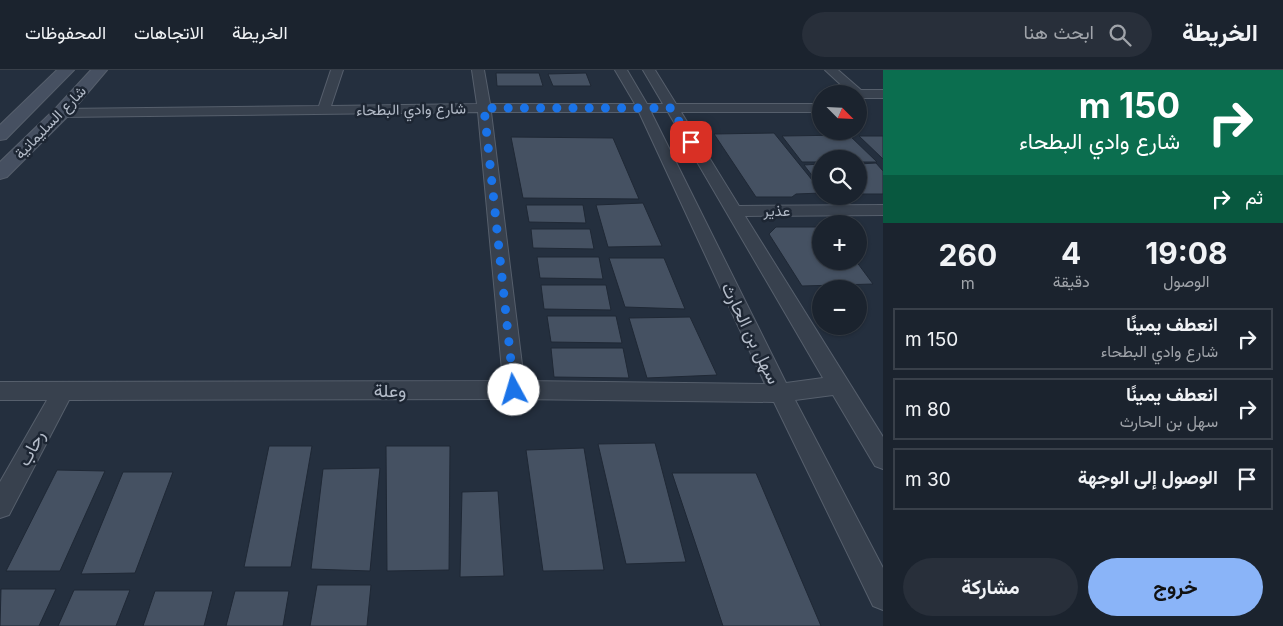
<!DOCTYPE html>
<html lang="ar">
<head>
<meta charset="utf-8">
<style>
	:root { --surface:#1b232e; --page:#282f3a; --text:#f1f3f6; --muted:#a0a4aa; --line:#39404a; --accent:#8ab4f8 }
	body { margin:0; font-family:Inter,Vazirmatn,sans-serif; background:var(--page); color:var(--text); direction:rtl; height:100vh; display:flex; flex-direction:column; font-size:19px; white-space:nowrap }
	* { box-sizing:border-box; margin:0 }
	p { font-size:16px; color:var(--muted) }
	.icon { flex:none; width:28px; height:28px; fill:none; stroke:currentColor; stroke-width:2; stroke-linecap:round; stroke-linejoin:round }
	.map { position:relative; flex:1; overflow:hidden; direction:ltr }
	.panel { display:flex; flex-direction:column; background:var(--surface); width:400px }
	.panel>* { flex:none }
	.top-card { background:#0b6e4f; color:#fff; overflow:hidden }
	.needle { width:32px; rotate:114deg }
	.fabs { position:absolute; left:812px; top:15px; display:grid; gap:10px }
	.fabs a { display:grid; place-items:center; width:55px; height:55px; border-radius:50%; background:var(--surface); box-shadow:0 1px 4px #0004,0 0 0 1px var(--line); font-size:25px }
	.pin { position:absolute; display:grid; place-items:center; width:42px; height:42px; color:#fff; margin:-21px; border-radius:10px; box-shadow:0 2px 8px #0006 }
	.me { position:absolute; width:55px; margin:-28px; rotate:354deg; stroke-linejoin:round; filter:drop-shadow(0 0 4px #0008) }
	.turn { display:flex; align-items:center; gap:18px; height:105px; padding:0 20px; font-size:22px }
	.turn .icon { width:65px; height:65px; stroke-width:2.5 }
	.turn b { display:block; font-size:35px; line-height:42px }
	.then { display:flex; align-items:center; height:48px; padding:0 20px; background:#0003; gap:10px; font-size:19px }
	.eta { display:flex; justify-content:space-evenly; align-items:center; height:85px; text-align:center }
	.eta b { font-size:30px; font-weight:700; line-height:35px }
	.button { display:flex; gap:10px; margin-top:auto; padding:10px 20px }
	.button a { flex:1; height:58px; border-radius:30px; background:var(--accent); color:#111; font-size:20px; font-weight:700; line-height:58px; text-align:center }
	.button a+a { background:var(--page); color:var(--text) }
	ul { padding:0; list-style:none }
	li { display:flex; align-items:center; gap:15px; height:62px; margin:0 10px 8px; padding:0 10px; border:2px solid var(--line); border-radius:0px }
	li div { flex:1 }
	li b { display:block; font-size:19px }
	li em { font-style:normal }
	header { display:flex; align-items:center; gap:30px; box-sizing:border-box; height:70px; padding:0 25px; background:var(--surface); border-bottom:1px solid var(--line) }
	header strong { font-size:24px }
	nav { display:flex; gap:28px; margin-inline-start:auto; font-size:18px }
	.search { width:350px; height:45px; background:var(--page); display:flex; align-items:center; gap:12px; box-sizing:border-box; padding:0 18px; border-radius:28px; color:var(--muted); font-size:19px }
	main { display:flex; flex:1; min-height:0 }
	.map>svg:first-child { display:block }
	.building { fill:#455162; stroke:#1f2835 }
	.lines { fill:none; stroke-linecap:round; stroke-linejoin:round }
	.street-casing { stroke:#565f6c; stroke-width:2 }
	.secondary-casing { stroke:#565f6c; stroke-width:2 }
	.street { fill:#38414e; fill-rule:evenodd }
	.secondary { fill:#465061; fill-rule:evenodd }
	.route { stroke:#1a73e8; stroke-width:9; stroke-dasharray:0 16.2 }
	.labels { text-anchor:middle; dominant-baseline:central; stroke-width:5; stroke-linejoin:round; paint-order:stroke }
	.far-street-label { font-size:15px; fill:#b4bcc9; stroke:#1d2633 }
	.street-label { font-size:18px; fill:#b4bcc9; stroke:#1d2633 }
</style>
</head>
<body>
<header>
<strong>الخريطة</strong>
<div class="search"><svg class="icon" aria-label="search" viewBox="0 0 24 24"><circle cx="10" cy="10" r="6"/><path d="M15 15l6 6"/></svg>ابحث هنا</div>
<nav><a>الخريطة</a><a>الاتجاهات</a><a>المحفوظات</a></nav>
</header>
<main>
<section class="panel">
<div class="top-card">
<div class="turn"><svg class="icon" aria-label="right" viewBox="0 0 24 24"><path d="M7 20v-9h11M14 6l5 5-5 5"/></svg><div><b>150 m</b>شارع وادي البطحاء</div></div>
<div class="then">ثم<svg class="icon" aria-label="right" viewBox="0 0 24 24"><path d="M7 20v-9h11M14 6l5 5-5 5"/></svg></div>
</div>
<div class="eta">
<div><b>19:08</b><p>الوصول</p></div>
<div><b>4</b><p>دقيقة</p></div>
<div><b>260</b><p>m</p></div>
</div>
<ul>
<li><svg class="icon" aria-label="right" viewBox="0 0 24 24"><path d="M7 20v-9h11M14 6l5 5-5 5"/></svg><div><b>انعطف يمينًا</b><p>شارع وادي البطحاء</p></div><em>150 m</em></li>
<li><svg class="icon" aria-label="right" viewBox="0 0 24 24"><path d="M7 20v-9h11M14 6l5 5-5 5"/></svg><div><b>انعطف يمينًا</b><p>سهل بن الحارث</p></div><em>80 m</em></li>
<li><svg class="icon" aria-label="arrive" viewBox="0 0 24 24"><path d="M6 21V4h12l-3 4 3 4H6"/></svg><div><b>الوصول إلى الوجهة</b></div><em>30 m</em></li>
</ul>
<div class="button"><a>خروج</a><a>مشاركة</a></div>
</section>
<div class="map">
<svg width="883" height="556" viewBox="0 0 883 556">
	<rect width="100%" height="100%" fill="#242f3e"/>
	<g class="building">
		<polygon points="496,3 539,3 543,16 497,16"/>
		<polygon points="586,3 591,16 553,16 548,4"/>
		<polygon points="774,63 821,121 821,123 796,124 792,127 756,127 714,64"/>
		<polygon points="849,65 877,92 859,92 859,89 821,89 821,92 802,92 782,66"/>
		<polygon points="859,66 883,66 883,89"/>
		<polygon points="511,67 613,68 639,129 523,128"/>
		<polygon points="876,93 883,101 883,124 859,124 859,94"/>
		<polygon points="821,94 821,117 804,95"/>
		<polygon points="643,133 662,176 608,177 596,135"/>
		<polygon points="526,135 583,135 586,153 529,152"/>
		<polygon points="776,157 821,157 821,191 856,191 873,214 802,216 769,164"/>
		<polygon points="531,159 590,159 594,179 533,178"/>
		<polygon points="537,187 599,187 603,209 540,208"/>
		<polygon points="609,188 664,188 685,239 625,237"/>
		<polygon points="541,215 606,215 611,240 544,239"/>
		<polygon points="547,246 616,246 622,273 551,272"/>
		<polygon points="690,247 717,305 647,308 629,248"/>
		<polygon points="551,278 623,278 629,308 554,307"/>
		<polygon points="655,373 686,492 626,494 598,374"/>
		<polygon points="269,376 312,376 291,497 244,497"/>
		<polygon points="386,376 450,376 449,500 387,501"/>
		<polygon points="584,378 604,500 543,501 526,380"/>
		<polygon points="380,398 370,501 311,499 323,399"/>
		<polygon points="57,400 105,401 60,501 6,501"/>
		<polygon points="123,402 173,402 135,503 81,504"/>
		<polygon points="672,403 756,403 821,556 723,556"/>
		<polygon points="498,421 504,506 460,507 462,422"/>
		<polygon points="317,515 371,515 367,556 310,556"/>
		<polygon points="1,519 56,519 39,556 0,556"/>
		<polygon points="74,520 130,520 116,556 58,556"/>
		<polygon points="155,521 213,521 204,556 143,556"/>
		<polygon points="235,521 289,521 283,556 226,556"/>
	</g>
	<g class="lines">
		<g class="street-casing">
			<g id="street">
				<path d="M331,0H343L331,36L477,34L472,0H484L490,34H635L615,0H627L647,34H663L643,0H655L676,34H821V42H681L739,136L883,135V145L745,146L883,367V399L875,396L833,325L795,330L883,498V540L873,536L774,332L514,329L69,330L9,445L0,448V412L47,330H0V312L503,311L478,42L61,47L55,43L61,39L319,36ZM491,42H639L765,314L524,311ZM651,42H668L823,308L786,313Z"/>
				<polygon points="825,0 838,0 861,20 883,20 883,28 859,28 859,24 851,24"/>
			</g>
		</g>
		<g class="secondary-casing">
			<g id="secondary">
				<polygon points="57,0 74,0 6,69 0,70 0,55"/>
				<polygon points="91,0 107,0 67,47 7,107 0,109 0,92 55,39"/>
			</g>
		</g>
		<use href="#street" class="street"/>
		<use href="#secondary" class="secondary"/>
	</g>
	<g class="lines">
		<polyline class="route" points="514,320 484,38 671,38 691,72"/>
	</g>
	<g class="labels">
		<g class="far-street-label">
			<text transform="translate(411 39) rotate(-1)">شارع وادي البطحاء</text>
			<text transform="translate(50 52) rotate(-46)">شارع السليمانية</text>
			<text x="777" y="140">عذير</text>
		</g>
		<g class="street-label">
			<text transform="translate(751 263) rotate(64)">سهل بن الحارث</text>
			<text x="390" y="320">وعلة</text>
			<text transform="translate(31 378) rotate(-62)">رحاب</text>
		</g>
	</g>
</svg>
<div class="fabs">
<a><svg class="needle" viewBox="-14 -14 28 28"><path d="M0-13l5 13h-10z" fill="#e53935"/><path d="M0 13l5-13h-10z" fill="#a0a4aa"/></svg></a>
<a><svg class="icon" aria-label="search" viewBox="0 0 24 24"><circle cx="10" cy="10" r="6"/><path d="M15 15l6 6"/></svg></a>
<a>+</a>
<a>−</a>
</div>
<div class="pin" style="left:691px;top:72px;background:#d93025"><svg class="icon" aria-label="arrive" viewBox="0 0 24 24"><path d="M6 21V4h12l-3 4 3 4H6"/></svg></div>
<svg class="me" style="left:514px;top:320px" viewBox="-20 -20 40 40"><circle r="19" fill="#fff"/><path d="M0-13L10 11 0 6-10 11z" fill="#1a73e8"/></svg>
</div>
</main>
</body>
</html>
